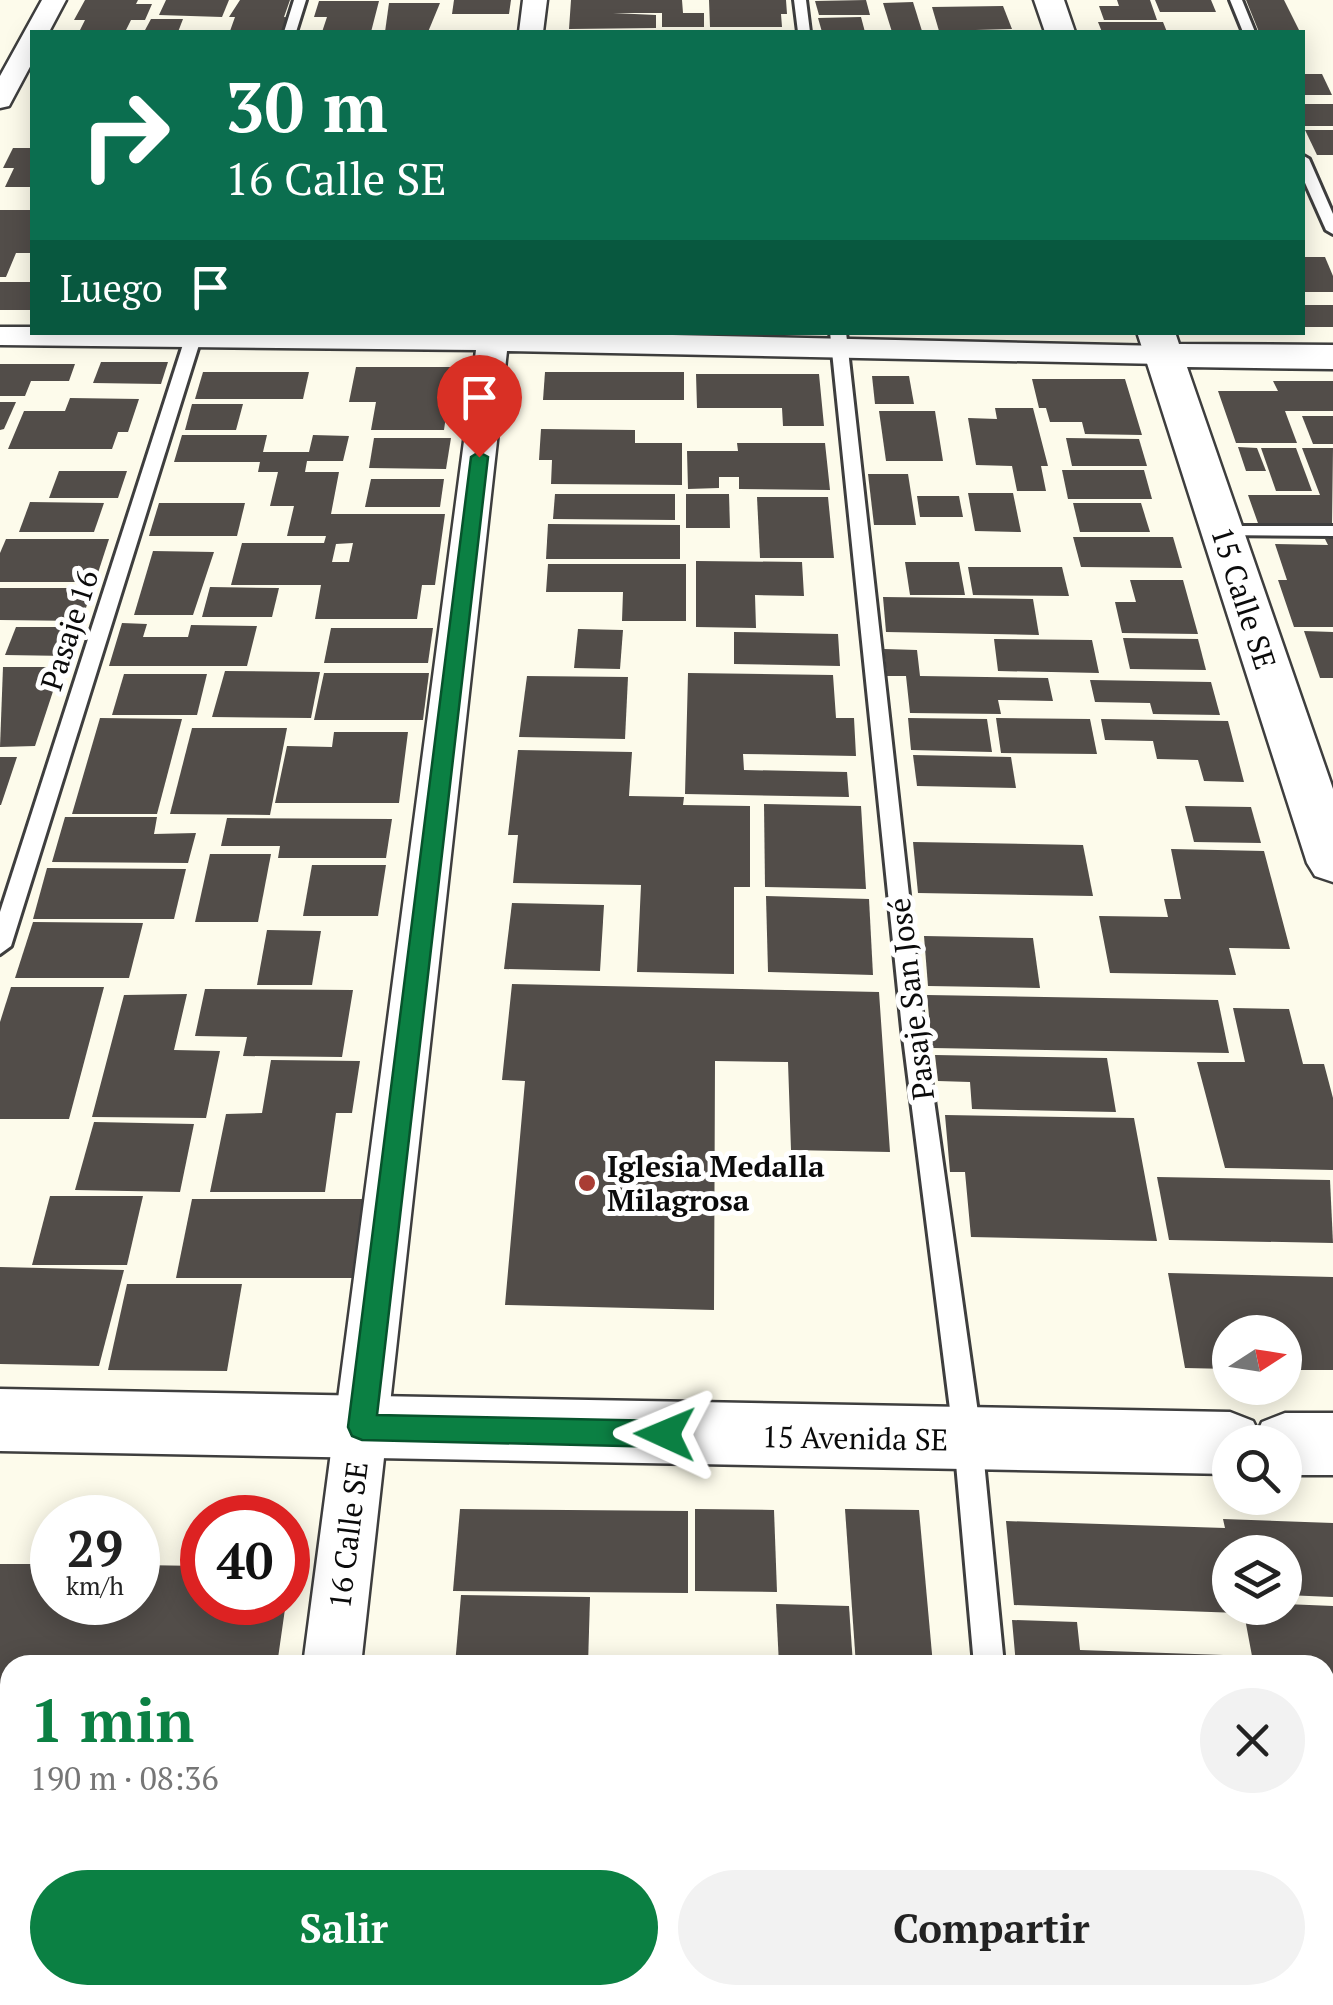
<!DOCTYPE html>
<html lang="es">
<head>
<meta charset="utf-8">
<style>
	:root { --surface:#fff; --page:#f2f2f2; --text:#222; --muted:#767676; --accent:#0b8043 }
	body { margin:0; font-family:"PT Serif",serif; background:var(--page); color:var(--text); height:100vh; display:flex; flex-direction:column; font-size:38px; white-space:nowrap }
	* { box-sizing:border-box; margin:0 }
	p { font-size:32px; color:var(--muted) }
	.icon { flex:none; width:55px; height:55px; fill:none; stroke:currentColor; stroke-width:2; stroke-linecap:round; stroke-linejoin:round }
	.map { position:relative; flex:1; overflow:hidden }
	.details { position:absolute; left:0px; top:1655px; width:1335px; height:350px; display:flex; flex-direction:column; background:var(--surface); border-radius:30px 30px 0 0; box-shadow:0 5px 25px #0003 }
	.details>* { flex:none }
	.top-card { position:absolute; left:30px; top:30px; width:1275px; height:305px; border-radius:0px; box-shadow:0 5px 25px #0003; background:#0b6e4f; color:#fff; overflow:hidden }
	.needle { width:65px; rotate:78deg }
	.buttons { position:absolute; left:1212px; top:1315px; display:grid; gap:20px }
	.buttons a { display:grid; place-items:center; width:90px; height:90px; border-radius:50%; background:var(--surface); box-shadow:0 5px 25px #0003; font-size:50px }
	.speed { position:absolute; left:30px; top:1495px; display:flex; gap:20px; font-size:50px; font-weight:700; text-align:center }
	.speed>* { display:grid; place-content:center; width:130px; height:130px; border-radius:50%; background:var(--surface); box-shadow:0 5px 25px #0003; line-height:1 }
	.speed small { font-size:25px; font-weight:400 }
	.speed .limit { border:15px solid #d22; background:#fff; color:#111 }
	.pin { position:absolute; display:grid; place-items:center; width:85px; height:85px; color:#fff; margin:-102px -42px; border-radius:50% 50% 50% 0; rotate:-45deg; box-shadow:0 0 10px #0007 }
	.pin .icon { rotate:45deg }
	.me { position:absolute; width:110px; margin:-55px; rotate:271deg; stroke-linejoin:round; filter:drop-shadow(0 0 8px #0008) }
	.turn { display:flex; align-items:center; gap:35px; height:210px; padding:0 30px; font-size:45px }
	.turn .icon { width:130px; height:130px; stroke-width:2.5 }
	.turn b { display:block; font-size:70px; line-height:85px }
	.then { display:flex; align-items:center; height:95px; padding:0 30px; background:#0003; gap:20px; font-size:38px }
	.round { display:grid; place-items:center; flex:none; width:105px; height:105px; border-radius:52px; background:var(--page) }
	.head { display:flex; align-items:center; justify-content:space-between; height:170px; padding:0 30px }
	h1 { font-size:60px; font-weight:700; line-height:75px; color:var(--accent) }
	.primary-button { display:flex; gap:20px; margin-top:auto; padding:20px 30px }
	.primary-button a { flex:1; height:115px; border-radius:60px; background:var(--accent); color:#fff; font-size:40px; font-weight:700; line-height:115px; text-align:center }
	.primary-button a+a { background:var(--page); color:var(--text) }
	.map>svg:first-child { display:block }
	.building { fill:#524d49; fill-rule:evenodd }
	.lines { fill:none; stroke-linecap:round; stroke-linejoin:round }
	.service-casing { stroke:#3e3e3e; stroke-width:6 }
	.minor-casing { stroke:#3e3e3e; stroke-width:5 }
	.tertiary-casing { stroke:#3e3e3e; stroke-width:5 }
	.service { fill:#fff; fill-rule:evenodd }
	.minor { fill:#fff; fill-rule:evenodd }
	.tertiary { fill:#fff; fill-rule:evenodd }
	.route { fill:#0b8043; stroke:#07532c; stroke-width:2.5 }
	.poi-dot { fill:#a93d34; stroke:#fff; stroke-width:4 }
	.labels { text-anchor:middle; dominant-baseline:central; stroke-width:10; stroke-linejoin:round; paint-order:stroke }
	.street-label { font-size:30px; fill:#0b0b0b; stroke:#fff }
	.poi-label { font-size:30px; font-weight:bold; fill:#0b0b0b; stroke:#fff; text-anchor:start }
</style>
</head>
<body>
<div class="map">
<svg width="1333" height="2005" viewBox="0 0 1333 2005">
	<rect width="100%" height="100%" fill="#fdfbeb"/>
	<g class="building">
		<polygon points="85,0 138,0 136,4 152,4 145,20 131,20 125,32 79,32 85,20 74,20"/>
		<polygon points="166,0 229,0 222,17 159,15"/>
		<polygon points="240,0 290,0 284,17 293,18 288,31 230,31 235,17 229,17"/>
		<polygon points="454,0 511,0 509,14 452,14"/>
		<polygon points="571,0 682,0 683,13 704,13 704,27 662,27 662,13 613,13 656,15 656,28 569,29"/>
		<polygon points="709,0 786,0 787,14 781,14 782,27 710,27"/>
		<polygon points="866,0 870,15 819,15 815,1"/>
		<polygon points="1117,0 1150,0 1157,20 1104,20 1099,6 1119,6"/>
		<polygon points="1155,0 1211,0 1216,12 1160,12"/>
		<polygon points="1246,0 1284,0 1300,32 1259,32"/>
		<polygon points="319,1 379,1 371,32 322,32 327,17 314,17"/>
		<polygon points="913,2 922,31 892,32 883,3"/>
		<polygon points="389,3 440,3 428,32 385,32"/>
		<polygon points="1003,6 1012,29 939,31 932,7"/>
		<polygon points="861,17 865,32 822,32 818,18"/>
		<polygon points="151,19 183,19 178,32 144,32"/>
		<polygon points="1098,22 1163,22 1167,32 1102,32"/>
		<polygon points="1302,74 1322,74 1332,95 1302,95"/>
		<polygon points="1302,104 1333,104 1333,126 1304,126"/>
		<polygon points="1305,130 1333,130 1333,155 1317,155"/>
		<polygon points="13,148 32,148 32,187 5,187 14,168 3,168"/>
		<polygon points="0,210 32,210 32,253 16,253 6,277 0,277"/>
		<polygon points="1302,257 1325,257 1333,276 1333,292 1302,292"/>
		<rect x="0" y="282" width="32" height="28"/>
		<rect x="1302" y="305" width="31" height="22"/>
		<polygon points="101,362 168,362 161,384 93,383"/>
		<polygon points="0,364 75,364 69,381 31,381 25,396 0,396"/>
		<polygon points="356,367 453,367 444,430 371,430 376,402 349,402"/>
		<polygon points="203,372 309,372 303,399 195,399"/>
		<polygon points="545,372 684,372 684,400 543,400"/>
		<polygon points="696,374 819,374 824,426 783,426 782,408 697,408"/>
		<polygon points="872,376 909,376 914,404 875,404"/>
		<polygon points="1032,379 1125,379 1142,435 1085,434 1082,422 1050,422 1046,408 1039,408"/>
		<polygon points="1273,381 1333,381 1333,411 1285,411 1297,443 1236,443 1218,391 1278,391"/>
		<polygon points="70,398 139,399 128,432 118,432 112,449 8,449 24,411 65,411"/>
		<polygon points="0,402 16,402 4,429 0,430"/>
		<polygon points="192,404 243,404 236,430 185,430"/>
		<polygon points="995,408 1033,408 1048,466 1041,466 1046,491 1017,491 1012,466 976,465 968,418 997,419"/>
		<polygon points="879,411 935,411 943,461 886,461"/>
		<polygon points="1302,416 1333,416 1333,444 1313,444"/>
		<polygon points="541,429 635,430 635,443 682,443 682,485 551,484 552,460 539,460"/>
		<path d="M182,435H267L263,452H309L313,435L349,436L343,461H307L305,472H339L331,514H445L435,585H422L417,619H315L321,585H231L242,543H324L326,536H287L294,506H270L278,472H258L260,462H174ZM353,543L349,562H332L336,544Z"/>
		<polygon points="374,438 451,438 446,469 369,468"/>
		<polygon points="1066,438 1139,439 1147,466 1072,466"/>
		<polygon points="737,443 825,443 830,490 739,489 739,477 719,477 719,488 688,489 687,451 738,451"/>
		<polygon points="1238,447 1257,448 1266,471 1246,471"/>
		<polygon points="1261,448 1296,448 1312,491 1276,491"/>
		<polygon points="1302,448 1333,448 1332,526 1259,526 1248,495 1320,495"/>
		<polygon points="1062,470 1144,470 1152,499 1068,499"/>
		<polygon points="59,471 127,471 118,498 49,498"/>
		<polygon points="868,474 908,474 916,525 874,525"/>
		<polygon points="371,479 444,479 440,507 365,507"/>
		<polygon points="968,493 1013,493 1021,532 975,531"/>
		<polygon points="555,494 675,494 675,520 553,519"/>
		<polygon points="686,494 729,494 730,528 686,528"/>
		<polygon points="917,496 959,496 963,517 920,517"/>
		<polygon points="757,497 828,497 834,558 760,558"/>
		<polygon points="30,502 104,503 94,532 19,532"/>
		<polygon points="159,503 245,503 237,536 149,536"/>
		<polygon points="1073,503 1141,503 1150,532 1080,532"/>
		<polygon points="548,524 680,525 680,559 546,559"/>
		<polygon points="1073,537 1173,537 1182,568 1081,567"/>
		<polygon points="6,539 109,539 95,582 0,582 0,553"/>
		<polygon points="1325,539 1333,539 1333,627 1294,627 1278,580 1287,580 1275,544 1328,545"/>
		<polygon points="153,551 214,552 193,615 134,615"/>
		<polygon points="696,561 802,562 804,596 755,595 756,628 696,627"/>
		<polygon points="905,562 959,562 965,595 910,595"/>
		<polygon points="548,564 686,564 686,621 622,621 623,592 546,592"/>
		<polygon points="968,567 1062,567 1069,596 973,595"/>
		<polygon points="1130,580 1183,580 1198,634 1122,633 1115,602 1136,602"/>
		<polygon points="210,587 279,588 272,617 202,617"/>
		<polygon points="0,588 92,588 82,621 0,620"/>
		<polygon points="883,597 1033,599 1039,635 886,632"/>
		<polygon points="122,623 147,624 143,637 188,637 191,625 257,626 247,666 109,666"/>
		<polygon points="16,627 77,627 68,656 5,655"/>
		<polygon points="331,628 433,628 428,663 324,663"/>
		<polygon points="578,629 623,630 620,669 574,668"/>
		<polygon points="1304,631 1333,632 1333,678 1320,678"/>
		<polygon points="734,632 838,634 840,666 734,664"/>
		<polygon points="1123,638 1198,639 1206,670 1130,669"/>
		<polygon points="994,639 1092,640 1099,673 998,671"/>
		<polygon points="884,649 917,650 920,676 1048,678 1053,701 998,700 1001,714 910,713 906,676 887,676"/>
		<polygon points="3,667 61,667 35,746 0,747"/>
		<polygon points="225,671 320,672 311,718 212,717"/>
		<polygon points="324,673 429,673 423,720 314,720"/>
		<polygon points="688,673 833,675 836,718 854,718 856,756 743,754 744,770 847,772 849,797 685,794"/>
		<polygon points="124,674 207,674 197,715 112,715"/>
		<polygon points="527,676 628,677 625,739 519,737"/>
		<polygon points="1090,680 1211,682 1220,715 1153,714 1150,703 1095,702"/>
		<polygon points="100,718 182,719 157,814 72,814"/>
		<polygon points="908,718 987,719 992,752 911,750"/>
		<polygon points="996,718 1090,719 1097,754 1001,753"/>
		<polygon points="1101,719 1228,721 1244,782 1204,781 1198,760 1157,759 1153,741 1105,740"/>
		<polygon points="192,728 287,728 270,815 170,814"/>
		<polygon points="334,732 408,732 399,803 275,803 287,746 332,747"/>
		<polygon points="518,750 632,752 629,796 684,797 683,805 750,806 750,887 734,887 734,974 637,972 641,885 513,883 518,835 508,835"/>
		<polygon points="913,755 1011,757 1016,788 917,786"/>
		<polygon points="0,757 17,757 1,805 0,805"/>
		<polygon points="764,804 861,806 866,889 765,887"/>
		<polygon points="1185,806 1251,807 1261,843 1194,842"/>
		<polygon points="65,817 157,817 154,834 196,833 188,863 52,862"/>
		<polygon points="227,818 392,819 386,858 278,858 280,846 221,846"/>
		<polygon points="913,842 1083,845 1093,896 918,893"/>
		<polygon points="1171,849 1264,851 1290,949 1229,948 1236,975 1110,973 1099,916 1168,917 1164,899 1181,899"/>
		<polygon points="210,854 271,854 258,922 195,922"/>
		<polygon points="312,865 386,865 378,916 303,916"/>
		<polygon points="47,868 186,869 174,919 33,919"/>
		<polygon points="766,896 869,899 873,975 768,972"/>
		<polygon points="512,903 604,905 600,971 504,969"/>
		<polygon points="33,922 143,923 129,978 15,978"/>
		<polygon points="267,930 321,931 312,985 257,985"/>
		<polygon points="924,936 1033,938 1040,988 928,986"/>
		<polygon points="512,984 879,992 890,1152 791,1150 788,1062 715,1061 714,1310 505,1305 525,1081 502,1080"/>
		<polygon points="11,987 104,987 69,1119 0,1119 0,1022"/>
		<polygon points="205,989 353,990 342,1057 243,1056 247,1037 195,1036"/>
		<polygon points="187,994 174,1050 220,1051 206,1118 92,1117 124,995"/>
		<polygon points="927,995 1218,1000 1229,1053 932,1048"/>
		<polygon points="1233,1008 1289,1009 1303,1064 1324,1064 1333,1098 1333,1170 1225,1168 1197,1062 1245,1062"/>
		<polygon points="935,1055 1107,1058 1116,1112 972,1109 970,1082 938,1081"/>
		<polygon points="271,1060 360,1061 352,1113 336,1113 325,1192 210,1192 226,1114 262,1113"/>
		<polygon points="945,1115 1134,1118 1157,1241 971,1237 965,1172 950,1172"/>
		<polygon points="94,1122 194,1124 180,1192 75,1190"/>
		<polygon points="1157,1177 1330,1180 1333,1243 1169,1240"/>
		<polygon points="50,1196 143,1196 127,1265 32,1265"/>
		<polygon points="192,1199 370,1199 360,1278 176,1278"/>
		<polygon points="0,1267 124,1270 99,1366 0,1364"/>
		<polygon points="1168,1273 1333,1277 1333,1370 1285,1370 1285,1332 1230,1332 1230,1369 1185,1368"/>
		<polygon points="127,1284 242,1284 227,1371 108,1370"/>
		<polygon points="460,1509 688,1511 688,1593 453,1591"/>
		<polygon points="695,1509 774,1510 777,1592 695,1591"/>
		<polygon points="845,1509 919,1510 933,1665 856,1665"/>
		<polygon points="1223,1519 1333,1523 1333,1597 1285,1595 1285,1552 1230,1552 1230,1608 1238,1608 1239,1613 1014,1605 1006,1521 1225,1528"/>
		<polygon points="0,1564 52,1564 52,1602 138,1602 138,1565 202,1566 202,1602 286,1602 277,1665 10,1665 10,1995 227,1995 226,2005 0,2005"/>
		<polygon points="461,1595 590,1597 588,1665 455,1665"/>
		<polygon points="776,1604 849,1606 853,1665 779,1665"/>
		<polygon points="1285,1604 1333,1606 1333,1704 1325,1703 1325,1665 1016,1665 1012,1620 1077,1622 1080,1650 1252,1656 1243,1608"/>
		<polygon points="1325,1721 1333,1721 1333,1899 1325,1898"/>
		<polygon points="1325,1915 1333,1915 1333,2005 1323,2005 1321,1995 1325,1995"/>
		<polygon points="421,1995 690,1995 690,2005 420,2005"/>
		<polygon points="1048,1995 1156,1995 1157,2005 1049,2005"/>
		<polygon points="1172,1995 1304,1995 1305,2005 1173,2005"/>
	</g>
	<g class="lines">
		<g class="service-casing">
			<g id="service">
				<polygon points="294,0 306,0 296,32 284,32"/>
				<polygon points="794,0 806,0 810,32 798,32"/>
				<polygon points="1230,0 1242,0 1255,32 1243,32"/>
				<polygon points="1302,155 1309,159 1333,214 1333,234 1326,230 1302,176"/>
				<polygon points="187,332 203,332 11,946 0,954 0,912"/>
				<polygon points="830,332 846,332 924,1029 982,1441 1004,1665 974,1665 954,1441 902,1029"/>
				<polygon points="1222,526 1333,526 1333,536 1216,535 1213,531"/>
				<polygon points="1004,1995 1036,1995 1037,2005 1005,2005"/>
			</g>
		</g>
		<g class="minor-casing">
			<g id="minor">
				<polygon points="42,0 66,0 49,32 32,32 32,63 9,106 0,108 0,76"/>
				<polygon points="523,0 547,0 543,32 519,32"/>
				<polygon points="0,327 32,327 32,332 536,332 1163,346 1179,355 1163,364 507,351 361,1665 303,1665 476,350 0,345"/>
				<polygon points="259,1995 325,1995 324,2005 258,2005"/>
			</g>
		</g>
		<g class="tertiary-casing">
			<g id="tertiary">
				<polygon points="1034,0 1064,0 1075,32 1045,32"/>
				<polygon points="1137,332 1175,332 1179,344 1333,345 1333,369 1187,367 1333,789 1333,882 1315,876 1307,863"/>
				<polygon points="0,1389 1230,1412 1253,1421 1258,1431 1262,1422 1285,1413 1333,1413 1333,1475 1285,1475 1285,1442 1230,1442 1230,1474 0,1451"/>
			</g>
		</g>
		<use href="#service" class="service"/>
		<use href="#minor" class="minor"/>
		<use href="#tertiary" class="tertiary"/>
	</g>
	<polygon class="route" points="479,452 488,457 377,1415 665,1421 674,1425 678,1434 674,1443 665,1447 362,1440 352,1436 348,1427 471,457"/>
	<circle class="poi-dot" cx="587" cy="1183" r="10"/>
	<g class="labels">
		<g class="street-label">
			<text transform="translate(1244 598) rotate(72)">15 Calle SE</text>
			<text transform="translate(69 630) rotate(-72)">Pasaje 16</text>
			<text transform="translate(911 999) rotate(-97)">Pasaje San José</text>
			<text transform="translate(855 1438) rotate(1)">15 Avenida SE</text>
			<text transform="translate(348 1535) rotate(-83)">16 Calle SE</text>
		</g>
		<g class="poi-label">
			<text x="607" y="1166">Iglesia Medalla<tspan x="607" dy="34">Milagrosa</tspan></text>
		</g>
	</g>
</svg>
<div class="buttons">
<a><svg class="needle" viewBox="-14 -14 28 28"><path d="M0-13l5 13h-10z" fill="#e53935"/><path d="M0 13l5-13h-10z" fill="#767676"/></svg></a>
<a><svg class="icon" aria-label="search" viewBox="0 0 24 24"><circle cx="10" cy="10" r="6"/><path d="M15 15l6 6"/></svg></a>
<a><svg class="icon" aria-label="layers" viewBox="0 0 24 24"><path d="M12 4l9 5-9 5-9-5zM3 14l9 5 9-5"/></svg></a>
</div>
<div class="speed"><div>29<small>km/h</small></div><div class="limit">40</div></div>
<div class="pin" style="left:479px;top:457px;background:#d93025"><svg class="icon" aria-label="arrive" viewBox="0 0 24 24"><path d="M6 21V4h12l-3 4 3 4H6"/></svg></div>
<svg class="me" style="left:665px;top:1434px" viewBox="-20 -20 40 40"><path d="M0-17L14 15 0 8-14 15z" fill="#0b8043" stroke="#fff" stroke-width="4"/></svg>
<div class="top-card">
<div class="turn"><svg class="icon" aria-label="right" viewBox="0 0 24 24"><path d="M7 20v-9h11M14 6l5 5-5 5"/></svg><div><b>30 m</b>16 Calle SE</div></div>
<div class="then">Luego<svg class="icon" aria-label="arrive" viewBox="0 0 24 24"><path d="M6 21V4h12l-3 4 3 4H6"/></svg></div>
</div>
<section class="details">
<div class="head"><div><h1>1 min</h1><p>190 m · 08:36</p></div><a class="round"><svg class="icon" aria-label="close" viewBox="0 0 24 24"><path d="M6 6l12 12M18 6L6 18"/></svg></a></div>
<div class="primary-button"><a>Salir</a><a>Compartir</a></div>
</section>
</div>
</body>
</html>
